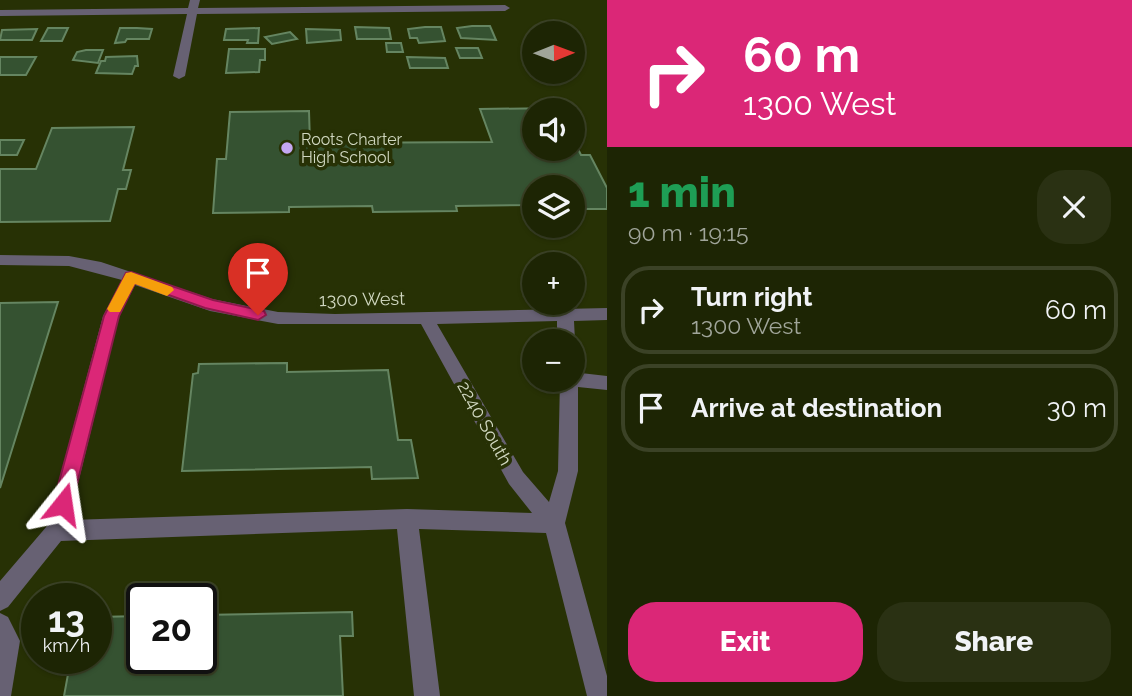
<!DOCTYPE html>
<html lang="en">
<head>
<meta charset="utf-8">
<style>
	:root { --surface:#1d2504; --page:#2a3113; --text:#f1f3f6; --muted:#a0a59a; --line:#3b4226; --accent:#db2777 }
	body { margin:0; font-family:Raleway,sans-serif; background:var(--page); color:var(--text); height:100vh; display:flex; flex-direction:column; font-size:26px; white-space:nowrap }
	* { box-sizing:border-box; margin:0 }
	p { font-size:23px; color:var(--muted) }
	.icon { flex:none; width:38px; height:38px; fill:none; stroke:currentColor; stroke-width:2; stroke-linecap:round; stroke-linejoin:round }
	.map { position:relative; flex:1; overflow:hidden }
	.sheet { display:flex; flex-direction:column; background:var(--surface); width:525px }
	.sheet>* { flex:none }
	.banner { background:#db2777; color:#fff; overflow:hidden }
	.needle { width:46px; rotate:89deg }
	.tools { position:absolute; left:522px; top:21px; display:grid; gap:14px }
	.tools a { display:grid; place-items:center; width:63px; height:63px; border-radius:50%; background:var(--surface); box-shadow:0 2px 5px #0004,0 0 0 2px var(--line); font-size:35px }
	.speed { position:absolute; left:21px; top:583px; display:flex; gap:14px; font-size:35px; font-weight:700; text-align:center }
	.speed>* { display:grid; place-content:center; width:91px; height:91px; border-radius:50%; background:var(--surface); box-shadow:0 2px 5px #0004,0 0 0 2px var(--line); line-height:1 }
	.speed small { font-size:18px; font-weight:400 }
	.speed .limit { border:4px solid #111; border-radius:10px; background:#fff; color:#111 }
	.pin { position:absolute; display:grid; place-items:center; width:60px; height:60px; color:#fff; margin:-72px -30px; border-radius:50% 50% 50% 0; rotate:-45deg; box-shadow:0 0 7px #0007 }
	.pin .icon { rotate:45deg }
	.me { position:absolute; width:77px; margin:-38px; rotate:15deg; stroke-linejoin:round; filter:drop-shadow(0 0 5px #0008) }
	.turn { display:flex; align-items:center; gap:24px; height:147px; padding:0 21px; font-size:32px }
	.turn .icon { width:91px; height:91px; stroke-width:2.5 }
	.turn b { display:block; font-size:49px; line-height:60px }
	.round { display:grid; place-items:center; flex:none; width:74px; height:74px; border-radius:28px; background:var(--page) }
	.head { display:flex; align-items:center; justify-content:space-between; height:119px; padding:0 21px }
	h1 { font-size:42px; font-weight:800; line-height:52px; color:#1e9e55 }
	.action { display:flex; gap:14px; margin-top:auto; padding:14px 21px }
	.action a { flex:1; height:80px; border-radius:28px; background:var(--accent); color:#fff; font-size:28px; font-weight:800; line-height:80px; text-align:center }
	.action a+a { background:var(--page); color:var(--text) }
	ul { padding:0; list-style:none }
	li { display:flex; align-items:center; gap:21px; height:88px; margin:0 14px 10px; padding:0 7px; border:4px solid var(--line); border-radius:28px }
	li div { flex:1 }
	li b { display:block; font-size:26px }
	li em { font-style:normal }
	main { display:flex; flex:1; min-height:0 }
	.map>svg:first-child { display:block }
	.building { fill:#355231; stroke:#658561; stroke-width:2 }
	.lines { fill:none; stroke-linecap:round; stroke-linejoin:round }
	.minor { fill:#676173; fill-rule:evenodd }
	.route { fill:#db2777; stroke:#8e194d; stroke-width:2 }
	.slow { fill:#f59e0b }
	.poi-dot { fill:#c4a7f1; stroke:#273105; stroke-width:2.5 }
	.labels { text-anchor:middle; dominant-baseline:central; stroke-width:7; stroke-linejoin:round; paint-order:stroke }
	.far-poi-label { font-size:16px; fill:#d0d7c0; stroke:#273105; text-anchor:start }
	.street-label { font-size:18px; fill:#d0d7c0; stroke:#273105 }
</style>
</head>
<body>
<main>
<div class="map">
<svg width="607" height="696" viewBox="0 0 607 696">
	<rect width="100%" height="100%" fill="#273105"/>
	<g class="building">
		<polygon points="472,26 490,26 496,40 461,38 457,28"/>
		<polygon points="355,27 389,28 391,39 357,39"/>
		<polygon points="425,27 441,27 445,41 419,43 417,38 410,38 408,29"/>
		<polygon points="48,28 68,28 62,41 41,41"/>
		<polygon points="120,28 137,28 152,29 149,39 127,39 125,42 115,43"/>
		<polygon points="259,28 258,43 247,43 248,40 224,40 226,29"/>
		<polygon points="37,29 32,40 0,40 2,30"/>
		<polygon points="306,29 340,30 341,40 307,43"/>
		<polygon points="290,32 297,39 272,44 265,37"/>
		<polygon points="386,43 401,43 403,52 387,52"/>
		<polygon points="456,48 478,48 482,58 460,58"/>
		<polygon points="229,49 265,49 265,60 260,60 259,72 226,73"/>
		<polygon points="86,50 103,50 98,63 73,60 77,52"/>
		<polygon points="137,56 138,66 135,66 132,74 96,73 101,61 105,61 106,57"/>
		<polygon points="0,57 36,57 26,75 0,75"/>
		<polygon points="407,57 445,58 448,68 410,68"/>
		<polygon points="558,108 559,110 534,110 534,149 572,149 572,137 581,155 590,155 607,188 607,209 572,209 572,187 534,187 534,205 456,206 457,211 373,212 372,206 289,207 289,212 213,213 217,159 226,159 230,112 309,111 310,143 492,142 480,109"/>
		<polygon points="134,127 123,170 131,170 126,189 118,189 110,221 0,222 0,169 36,169 52,128"/>
		<polygon points="0,140 24,140 17,155 0,155"/>
		<polygon points="58,302 0,488 0,303"/>
		<polygon points="287,363 287,372 388,370 398,440 411,440 418,478 372,479 371,467 182,471 193,374 198,373 199,364"/>
		<polygon points="352,612 353,636 340,636 343,696 64,696 71,658 96,658 96,617 142,616 142,658 201,658 201,615"/>
	</g>
	<g class="lines">
		<g class="minor">
			<polygon points="190,0 200,0 198,8 505,5 510,8 505,11 197,14 185,76 179,79 173,76 187,14 0,16 0,10 188,8"/>
			<path d="M0,255L69,256L101,262L212,299L278,312L335,314L607,308V320L574,321L575,341L572,345V341H557V321L437,324L523,472L549,502L558,471L560,380H572V372L607,376V390L578,387V471L565,523L607,676V696H587L546,533L419,529L440,696H414L397,529L61,541L8,607L0,611V581L47,526L103,316L122,280L69,266L0,265ZM135,285L210,311L278,324H421L509,484L532,513L407,509L69,520L119,316Z"/>
			<polygon points="0,613 8,617 20,641 11,696 0,696"/>
		</g>
	</g>
	<polygon class="route" points="131,272 213,300 264,311 266,315 258,320 205,308 135,283 119,316 72,504 70,510 63,513 56,510 53,504 104,316 126,273"/>
	<polygon class="slow" points="131,272 172,287 174,290 167,296 135,284 120,312 110,312 107,309 126,273"/>
	<circle class="poi-dot" cx="287" cy="148" r="7"/>
	<g class="labels">
		<g class="far-poi-label">
			<text x="301" y="139">Roots Charter<tspan x="301" dy="18">High School</tspan></text>
		</g>
		<g class="street-label">
			<text transform="translate(362 299) rotate(-1)">1300 West</text>
			<text transform="translate(485 423) rotate(61)">2240 South</text>
		</g>
	</g>
</svg>
<div class="tools">
<a><svg class="needle" viewBox="-14 -14 28 28"><path d="M0-13l5 13h-10z" fill="#e53935"/><path d="M0 13l5-13h-10z" fill="#a0a59a"/></svg></a>
<a><svg class="icon" aria-label="sound" viewBox="0 0 24 24"><path d="M4 9h4l5-4v14l-5-4H4zM17 9q2 3 0 6"/></svg></a>
<a><svg class="icon" aria-label="layers" viewBox="0 0 24 24"><path d="M12 4l9 5-9 5-9-5zM3 14l9 5 9-5"/></svg></a>
<a>+</a>
<a>−</a>
</div>
<div class="speed"><div>13<small>km/h</small></div><div class="limit">20</div></div>
<div class="pin" style="left:258px;top:315px;background:#d93025"><svg class="icon" aria-label="arrive" viewBox="0 0 24 24"><path d="M6 21V4h12l-3 4 3 4H6"/></svg></div>
<svg class="me" style="left:63px;top:504px" viewBox="-20 -20 40 40"><path d="M0-17L14 15 0 8-14 15z" fill="#db2777" stroke="#fff" stroke-width="4"/></svg>
</div>
<section class="sheet">
<div class="banner">
<div class="turn"><svg class="icon" aria-label="right" viewBox="0 0 24 24"><path d="M7 20v-9h11M14 6l5 5-5 5"/></svg><div><b>60 m</b>1300 West</div></div>
</div>
<div class="head"><div><h1>1 min</h1><p>90 m · 19:15</p></div><a class="round"><svg class="icon" aria-label="close" viewBox="0 0 24 24"><path d="M6 6l12 12M18 6L6 18"/></svg></a></div>
<ul>
<li><svg class="icon" aria-label="right" viewBox="0 0 24 24"><path d="M7 20v-9h11M14 6l5 5-5 5"/></svg><div><b>Turn right</b><p>1300 West</p></div><em>60 m</em></li>
<li><svg class="icon" aria-label="arrive" viewBox="0 0 24 24"><path d="M6 21V4h12l-3 4 3 4H6"/></svg><div><b>Arrive at destination</b></div><em>30 m</em></li>
</ul>
<div class="action"><a>Exit</a><a>Share</a></div>
</section>
</main>
</body>
</html>
